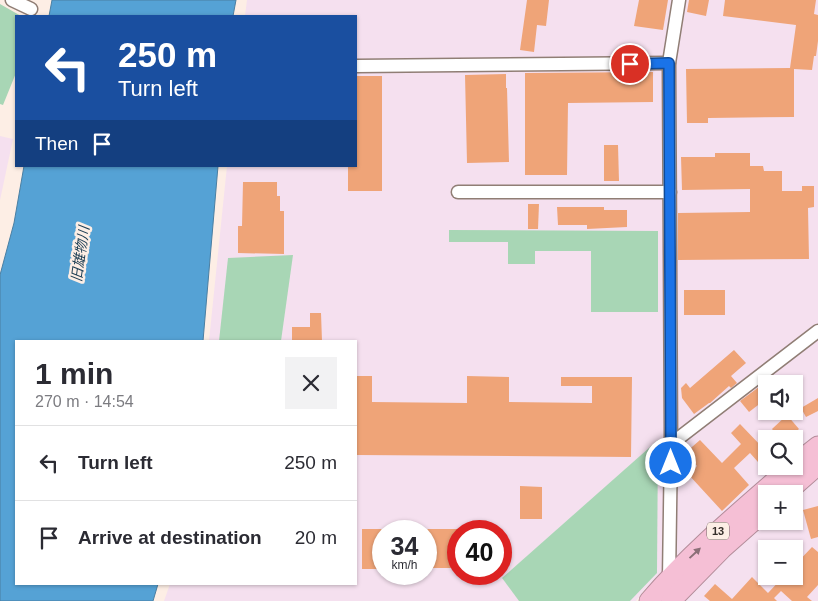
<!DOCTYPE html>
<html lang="en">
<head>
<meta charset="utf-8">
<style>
	:root { --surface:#fff; --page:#f2f2f3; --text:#2b2b33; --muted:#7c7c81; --line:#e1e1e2 }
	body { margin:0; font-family:Arial,"Noto Sans JP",sans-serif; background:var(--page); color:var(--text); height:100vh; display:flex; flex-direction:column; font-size:19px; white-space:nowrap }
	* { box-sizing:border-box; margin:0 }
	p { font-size:16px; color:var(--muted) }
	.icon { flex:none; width:28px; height:28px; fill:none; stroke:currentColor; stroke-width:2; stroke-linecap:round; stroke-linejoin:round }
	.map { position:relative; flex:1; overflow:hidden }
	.drawer { position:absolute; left:15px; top:340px; width:342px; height:245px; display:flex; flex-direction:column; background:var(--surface); border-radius:0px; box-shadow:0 1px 4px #0004 }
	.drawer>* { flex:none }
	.guide { position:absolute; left:15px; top:15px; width:342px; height:152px; border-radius:0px; box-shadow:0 1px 4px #0004; background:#1a4fa0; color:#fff; overflow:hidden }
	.tools { position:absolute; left:758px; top:375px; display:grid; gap:10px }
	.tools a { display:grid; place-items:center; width:45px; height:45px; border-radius:0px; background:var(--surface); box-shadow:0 1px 4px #0004; font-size:25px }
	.speed { position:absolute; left:372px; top:520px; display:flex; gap:10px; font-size:25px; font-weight:700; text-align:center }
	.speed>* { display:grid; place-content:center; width:65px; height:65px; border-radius:50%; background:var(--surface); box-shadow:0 1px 4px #0004; line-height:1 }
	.speed small { font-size:12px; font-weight:400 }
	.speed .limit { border:8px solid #d22; background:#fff; color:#111 }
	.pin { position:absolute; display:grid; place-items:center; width:42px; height:42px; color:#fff; margin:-21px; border:2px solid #fff; border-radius:50%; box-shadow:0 1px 5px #0007 }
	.me { position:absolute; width:55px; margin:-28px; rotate:0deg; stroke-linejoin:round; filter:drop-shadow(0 0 4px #0008) }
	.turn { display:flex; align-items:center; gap:18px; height:105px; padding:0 20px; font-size:22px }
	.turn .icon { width:65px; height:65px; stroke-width:2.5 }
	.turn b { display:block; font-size:35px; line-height:42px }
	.then { display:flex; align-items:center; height:48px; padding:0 20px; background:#0003; gap:10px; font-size:19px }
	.round { display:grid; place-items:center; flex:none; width:52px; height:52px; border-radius:0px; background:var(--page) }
	.head { display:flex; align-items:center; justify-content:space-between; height:85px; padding:0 20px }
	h1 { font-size:30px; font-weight:600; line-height:38px }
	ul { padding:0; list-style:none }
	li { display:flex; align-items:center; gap:15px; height:75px; padding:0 20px; border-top:1px solid var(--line) }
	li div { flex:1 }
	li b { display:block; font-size:19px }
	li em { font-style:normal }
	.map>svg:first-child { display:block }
	.industrial { fill:#f5e0ef; fill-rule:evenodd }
	.green { fill:#a8d6b5 }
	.water { fill:#55a2d5; stroke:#4b7fa2 }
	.building { fill:#efa478 }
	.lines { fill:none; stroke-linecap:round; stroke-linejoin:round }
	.minor-casing { stroke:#907e75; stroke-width:15 }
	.highway-casing { stroke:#b28c99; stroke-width:21 }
	.minor { stroke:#fff; stroke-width:12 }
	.highway { stroke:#f5bfd5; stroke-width:19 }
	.oneway { fill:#8b6f77 }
	.route-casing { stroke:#114b97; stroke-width:12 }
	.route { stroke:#1a73e8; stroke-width:9 }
	.labels { text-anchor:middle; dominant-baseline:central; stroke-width:5; stroke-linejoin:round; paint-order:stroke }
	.shield { fill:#fdeee5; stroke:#716862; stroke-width:1 }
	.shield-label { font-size:11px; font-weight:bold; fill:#352e2a }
	.water-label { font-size:14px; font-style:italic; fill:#1b3c52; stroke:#fdeee5 }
</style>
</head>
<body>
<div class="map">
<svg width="818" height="601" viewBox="0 0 818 601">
	<rect width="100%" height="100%" fill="#fdeee5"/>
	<g class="industrial">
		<path d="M247,0H818V601H678L658,580L646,588L636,601H164L170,584H356V341H209L227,166H356V16H245ZM766,384H794V411H766ZM766,439H794V466H766ZM766,494H794V521H766ZM384,531H426V574H384ZM459,531H501V574H459ZM766,549H794V576H766Z"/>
		<polygon points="0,136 13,139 0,200"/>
	</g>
	<g class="green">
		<polygon points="0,4 21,16 16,16 16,73 3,105 0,104"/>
		<polygon points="449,230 658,231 658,312 591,312 591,251 535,251 535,264 508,264 508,242 449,242"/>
		<polygon points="293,255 281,341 219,341 228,258"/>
		<polygon points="658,440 657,573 630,601 519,601 502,578"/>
	</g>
	<g class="water">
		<polygon points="52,0 236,0 233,16 49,16"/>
		<polygon points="24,166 218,166 203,341 16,341 16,584 158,584 153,601 0,601 0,275 14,223"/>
	</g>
	<g class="building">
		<polygon points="527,0 549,0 546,26 537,25 534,52 520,50"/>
		<polygon points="639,0 668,0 663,30 634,26"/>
		<polygon points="689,0 709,0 706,16 687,12"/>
		<polygon points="725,0 816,0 814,14 818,15 818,41 816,56 814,56 812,70 794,69 794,117 708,118 708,123 687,123 686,69 790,68 796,25 723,16"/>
		<polygon points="653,72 653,102 568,103 567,175 525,175 525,73"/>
		<polygon points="506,74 506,88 507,88 509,162 467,163 465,75"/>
		<polygon points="356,76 382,76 382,191 348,191 348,166 356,166"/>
		<polygon points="604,145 618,145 619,181 604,181"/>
		<polygon points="715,153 750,153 750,166 763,166 764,171 782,171 782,191 802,191 802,186 814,186 814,207 808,208 809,259 678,260 678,213 750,212 750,189 682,190 681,157 715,157"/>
		<polygon points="243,182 277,182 277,196 280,196 280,211 284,211 284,254 238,253 238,226 242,226"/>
		<polygon points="528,204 539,204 538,229 528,229"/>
		<polygon points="557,207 604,207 604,210 627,210 627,227 587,229 587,225 558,225"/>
		<rect x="684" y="290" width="41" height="25"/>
		<polygon points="310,313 321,313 322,341 292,341 292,327 310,327"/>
		<polygon points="734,350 746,363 731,376 737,383 731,388 729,386 710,403 709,403 694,414 682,398 681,388 686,383 690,388"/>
		<polygon points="356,376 372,376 372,402 467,403 467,376 509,377 509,402 592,403 592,386 561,386 561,377 632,377 631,457 356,455"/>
		<polygon points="763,384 766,389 766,399 749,412 740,401"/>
		<polygon points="818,398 818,411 806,417 801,408"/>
		<polygon points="787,415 799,429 787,439 780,439 772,429"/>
		<polygon points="740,424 766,451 766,471 750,453 734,468 749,485 722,511 688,474 697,466 685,453 700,440 722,463 741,444 731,433"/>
		<polygon points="520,486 542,487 542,519 520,519"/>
		<polygon points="818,506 818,537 811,539 803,510"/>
		<rect x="362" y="529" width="22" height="40"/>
		<rect x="426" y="529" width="33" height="39"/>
		<polygon points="812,547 818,552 818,585 807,597 812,601 792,601 781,591 774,598 777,601 710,601 704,596 715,584 732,599 752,577 768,593 784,576 794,576 794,566"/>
	</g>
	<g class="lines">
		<g class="minor-casing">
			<g id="minor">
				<polyline points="12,0 31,9"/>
				<polyline points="356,66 669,63"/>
				<polyline points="458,192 670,192"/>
				<polyline points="671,444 818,331"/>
				<polyline points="670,581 669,578 671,444 669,63 679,0"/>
			</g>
		</g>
		<g class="highway-casing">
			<g id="highway">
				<polyline points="794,465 818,446"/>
				<polyline points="785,494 818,465"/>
				<path d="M649,601C692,551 743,509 792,466"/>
				<polyline points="671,601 722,549 766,510"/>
			</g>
		</g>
		<use href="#minor" class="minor"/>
		<use href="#highway" class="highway"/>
	</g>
	<defs><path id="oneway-solid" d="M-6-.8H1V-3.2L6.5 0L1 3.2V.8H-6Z" transform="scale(1.25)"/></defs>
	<use class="oneway" href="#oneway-solid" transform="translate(695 553) rotate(-43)"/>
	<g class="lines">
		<g class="route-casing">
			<polyline id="route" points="630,64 669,63 671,463"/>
		</g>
		<use href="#route" class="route"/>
	</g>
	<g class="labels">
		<rect class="shield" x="707" y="522.5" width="22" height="17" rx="4"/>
		<g class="shield-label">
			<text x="718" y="531">13</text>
		</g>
		<g class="water-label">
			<text transform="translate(80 254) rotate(-82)">旧雄物川</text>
		</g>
	</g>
</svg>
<div class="tools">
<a><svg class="icon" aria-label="sound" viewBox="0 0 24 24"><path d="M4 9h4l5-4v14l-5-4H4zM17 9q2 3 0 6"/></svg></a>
<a><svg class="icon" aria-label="search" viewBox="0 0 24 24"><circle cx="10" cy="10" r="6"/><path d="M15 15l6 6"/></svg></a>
<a>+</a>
<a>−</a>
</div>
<div class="speed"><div>34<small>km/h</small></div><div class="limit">40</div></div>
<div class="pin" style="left:630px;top:64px;background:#d93025"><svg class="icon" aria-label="arrive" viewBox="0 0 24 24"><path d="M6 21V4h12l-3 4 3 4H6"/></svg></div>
<svg class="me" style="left:671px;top:463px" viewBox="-20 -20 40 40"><circle r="17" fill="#1a73e8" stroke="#fff" stroke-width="3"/><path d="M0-11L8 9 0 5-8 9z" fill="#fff"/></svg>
<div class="guide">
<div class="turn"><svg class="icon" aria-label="left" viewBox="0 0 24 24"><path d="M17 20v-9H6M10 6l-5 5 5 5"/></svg><div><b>250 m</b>Turn left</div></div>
<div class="then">Then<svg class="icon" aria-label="arrive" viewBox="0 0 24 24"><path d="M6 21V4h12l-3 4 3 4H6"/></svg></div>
</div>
<section class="drawer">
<div class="head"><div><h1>1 min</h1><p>270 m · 14:54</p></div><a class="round"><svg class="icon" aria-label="close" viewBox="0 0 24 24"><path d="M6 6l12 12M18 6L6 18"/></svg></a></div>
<ul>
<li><svg class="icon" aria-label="left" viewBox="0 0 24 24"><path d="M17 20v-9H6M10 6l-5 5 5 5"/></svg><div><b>Turn left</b></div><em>250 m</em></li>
<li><svg class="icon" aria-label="arrive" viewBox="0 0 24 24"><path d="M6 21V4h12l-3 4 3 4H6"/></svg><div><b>Arrive at destination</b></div><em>20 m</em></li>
</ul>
</section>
</div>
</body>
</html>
